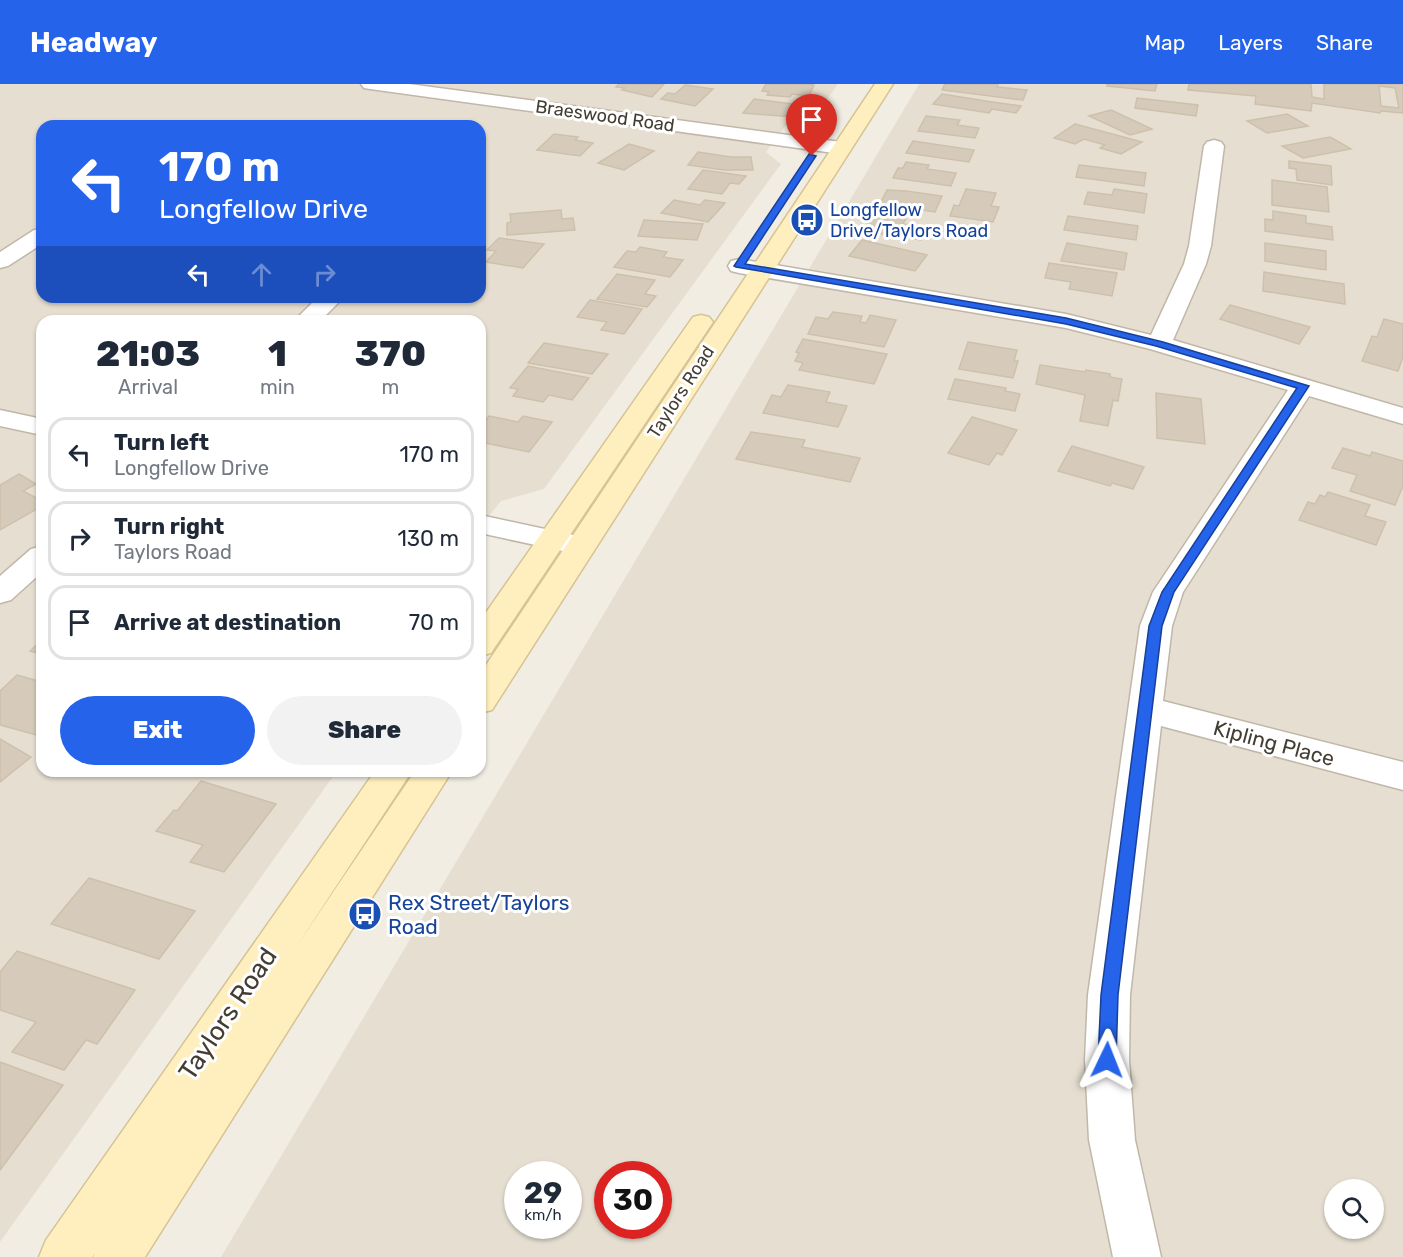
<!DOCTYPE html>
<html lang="en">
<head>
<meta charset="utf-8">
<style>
	:root { --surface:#fff; --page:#f2f2f3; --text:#1f2937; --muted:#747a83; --line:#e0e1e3; --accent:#2563eb }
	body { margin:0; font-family:Rubik,sans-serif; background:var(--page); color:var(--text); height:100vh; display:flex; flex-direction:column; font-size:22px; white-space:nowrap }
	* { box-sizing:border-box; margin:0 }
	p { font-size:20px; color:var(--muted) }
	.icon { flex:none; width:33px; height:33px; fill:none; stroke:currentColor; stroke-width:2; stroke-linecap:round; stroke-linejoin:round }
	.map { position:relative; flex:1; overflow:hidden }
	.side { position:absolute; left:36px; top:231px; width:450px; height:462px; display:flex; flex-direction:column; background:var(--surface); border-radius:18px; box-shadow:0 2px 4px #0004 }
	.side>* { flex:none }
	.hud { position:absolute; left:36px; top:36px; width:450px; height:183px; border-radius:18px; box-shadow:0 2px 4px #0004; background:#2563eb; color:#fff; overflow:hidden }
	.tools { position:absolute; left:1324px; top:1095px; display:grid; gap:12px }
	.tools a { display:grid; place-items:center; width:60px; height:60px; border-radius:50%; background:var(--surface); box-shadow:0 2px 4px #0004; font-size:30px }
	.speed { position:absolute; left:504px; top:1077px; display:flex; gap:12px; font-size:30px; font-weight:700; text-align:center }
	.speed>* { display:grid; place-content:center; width:78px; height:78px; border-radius:50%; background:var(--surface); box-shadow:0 2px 4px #0004; line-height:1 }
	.speed small { font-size:15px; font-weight:400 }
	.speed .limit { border:9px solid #d22; background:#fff; color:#111 }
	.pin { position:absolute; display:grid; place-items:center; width:51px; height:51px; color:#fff; margin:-62px -26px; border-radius:50% 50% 50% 0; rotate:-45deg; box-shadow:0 0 6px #0007 }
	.pin .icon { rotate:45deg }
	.me { position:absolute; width:66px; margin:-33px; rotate:2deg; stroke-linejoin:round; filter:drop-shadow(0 0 4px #0008) }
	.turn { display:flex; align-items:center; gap:21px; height:126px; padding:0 24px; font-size:27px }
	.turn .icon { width:78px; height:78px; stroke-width:2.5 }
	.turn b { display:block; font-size:42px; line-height:51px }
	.lanes { display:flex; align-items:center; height:57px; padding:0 24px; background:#0003; justify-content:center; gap:30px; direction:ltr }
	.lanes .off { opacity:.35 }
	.eta { display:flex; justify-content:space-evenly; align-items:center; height:102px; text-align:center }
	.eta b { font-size:36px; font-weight:800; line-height:42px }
	.action { display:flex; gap:12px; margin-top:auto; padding:12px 24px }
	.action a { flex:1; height:69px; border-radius:36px; background:var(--accent); color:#fff; font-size:24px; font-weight:800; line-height:69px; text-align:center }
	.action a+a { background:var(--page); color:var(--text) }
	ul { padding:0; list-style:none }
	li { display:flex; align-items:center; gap:18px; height:75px; margin:0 12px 9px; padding:0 12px; border:3px solid var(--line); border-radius:18px }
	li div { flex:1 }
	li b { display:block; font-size:22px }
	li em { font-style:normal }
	header { display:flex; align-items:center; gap:36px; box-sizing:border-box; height:84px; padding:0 30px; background:var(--accent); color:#fff }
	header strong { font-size:28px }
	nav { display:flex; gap:33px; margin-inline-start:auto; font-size:21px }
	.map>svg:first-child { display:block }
	.residential { fill:#e6dfd1; fill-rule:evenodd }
	.building { fill:#d6cbbb; stroke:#cec0ab; stroke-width:1.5; fill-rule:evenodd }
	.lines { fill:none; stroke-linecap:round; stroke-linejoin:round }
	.minor-casing { stroke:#c0b7a8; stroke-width:3 }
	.secondary-casing { stroke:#d5c394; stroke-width:3 }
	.minor { fill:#fff; fill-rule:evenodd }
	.secondary { fill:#ffefbf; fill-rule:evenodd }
	.route { fill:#2563eb; stroke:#184099; stroke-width:1.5 }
	.labels { text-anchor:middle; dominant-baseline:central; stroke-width:6; stroke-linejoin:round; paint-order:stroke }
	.far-street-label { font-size:18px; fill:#433d33; stroke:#fff }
	.far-transit-label { font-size:18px; fill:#164399; stroke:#fff; text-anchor:start }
	.street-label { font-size:21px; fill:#433d33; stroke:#fff }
	.transit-label { font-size:21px; fill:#164399; stroke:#fff; text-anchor:start }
	.near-street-label { font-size:26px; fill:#433d33; stroke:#fff }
</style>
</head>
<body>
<header>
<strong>Headway</strong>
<nav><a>Map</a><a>Layers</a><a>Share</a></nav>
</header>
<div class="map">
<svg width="1403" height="1173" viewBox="0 0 1403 1173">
	<rect width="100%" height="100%" fill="#f1ede3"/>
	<g class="residential">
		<path d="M0,0H838L812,36L786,41L766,68L781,80L544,405L501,417L480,443V237H42V687H337L0,1158ZM42,42H480V213H42Z"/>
		<path d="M919,0H1403V1173H221ZM518,1090H568V1142H518ZM608,1090H658V1142H608ZM1335,1106H1374V1144H1335Z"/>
	</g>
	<g class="building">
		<polygon points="619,0 664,0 652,13 622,6 625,4 616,3"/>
		<polygon points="766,0 807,0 814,1 809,12 792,10 790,13 767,11 769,8 762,7"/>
		<polygon points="945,0 998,0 997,3 1027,6 1023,16 942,6"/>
		<polygon points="1107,0 1157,0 1155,7 1107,2"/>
		<path d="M1189,0H1311L1312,13L1324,15V0H1403V29L1381,27L1380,29L1312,19L1311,27L1255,20L1256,12L1188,6ZM1379,2L1395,4L1399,24L1381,22Z"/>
		<polygon points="685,1 713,5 695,22 661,15 668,9 675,10"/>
		<polygon points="942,10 992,18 1021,22 1016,29 992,25 989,29 933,20"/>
		<polygon points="1137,14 1198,21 1196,32 1135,24"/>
		<polygon points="754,15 801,21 793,33 743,29"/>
		<polygon points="1111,26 1152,45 1130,51 1089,32"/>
		<polygon points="1287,30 1308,42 1267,49 1247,37"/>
		<polygon points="926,32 960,36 957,41 979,44 975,54 918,47"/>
		<polygon points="1075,40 1142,58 1121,70 1100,64 1105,61 1084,55 1075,60 1054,54"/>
		<polygon points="554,50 578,53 575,56 593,59 580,72 537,66"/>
		<polygon points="1330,53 1351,65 1303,74 1282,62"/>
		<polygon points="913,57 974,66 969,78 906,69"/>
		<polygon points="629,60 654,67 624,86 598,79"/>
		<polygon points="698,68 731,73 751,73 753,86 724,86 688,81"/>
		<polygon points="1289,77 1331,82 1332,101 1297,96 1296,85 1289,84"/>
		<polygon points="906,78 929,81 927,85 956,89 951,102 893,94 898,84 903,84"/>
		<polygon points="1079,81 1146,89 1144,102 1076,93"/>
		<polygon points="703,86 746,92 739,100 730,99 722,110 688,105"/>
		<polygon points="1272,96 1327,103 1329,128 1272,121"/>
		<polygon points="966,105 996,109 991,122 999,123 993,138 950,132 954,121 959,122"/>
		<polygon points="1114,105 1147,110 1144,129 1084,120 1088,108 1112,111"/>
		<polygon points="887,106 906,107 942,112 935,128 880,120"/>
		<polygon points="674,116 700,121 705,116 725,119 708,138 661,129"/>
		<polygon points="561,126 562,135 573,134 575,146 507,151 507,139 511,138 510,130"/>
		<polygon points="874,127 907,132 903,140 927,143 921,156 863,147"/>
		<polygon points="1273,127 1306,132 1306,139 1332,143 1333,156 1265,147 1265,135 1273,136"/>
		<polygon points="1068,132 1138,142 1136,156 1064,146"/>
		<polygon points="644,136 703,140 697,156 638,152"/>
		<polygon points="499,154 544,160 523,184 486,178 496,167 487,166"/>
		<polygon points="862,156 927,171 915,187 849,172"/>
		<polygon points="1067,159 1127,169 1124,186 1061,177"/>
		<polygon points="1265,159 1326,167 1326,186 1265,177"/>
		<polygon points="640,163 667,168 663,173 683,176 670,193 614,183 627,167 636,168"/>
		<polygon points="1049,179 1117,189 1112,212 1069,205 1071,198 1045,194"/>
		<polygon points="1264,188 1344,200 1345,220 1263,207"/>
		<polygon points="617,190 655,196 645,210 656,212 647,223 597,215"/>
		<polygon points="416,213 475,213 473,218"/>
		<polygon points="590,216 642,225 624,250 601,246 607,238 577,233"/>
		<polygon points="1230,221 1310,243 1299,260 1220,235"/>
		<polygon points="833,228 862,232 860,238 866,239 870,231 896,236 884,263 808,250 816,233 828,235"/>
		<polygon points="1384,235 1403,240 1403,273 1398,287 1362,277 1372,252 1377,253"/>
		<polygon points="803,255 887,270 874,300 799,286 803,279 795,277 799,269 796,268"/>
		<polygon points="968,258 1017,266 1014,277 1018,277 1013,294 959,285"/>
		<polygon points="544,259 608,270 592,290 528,279"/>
		<polygon points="1040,281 1085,288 1086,286 1110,290 1110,293 1122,295 1118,317 1113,316 1108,342 1080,337 1085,311 1036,300"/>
		<polygon points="528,282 589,294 572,316 549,311 543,318 513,312 518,305 510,304"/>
		<polygon points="955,295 1006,304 1005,307 1020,310 1015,327 948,315"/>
		<polygon points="788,301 830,308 826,318 847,322 838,343 763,329 772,311 781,313"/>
		<polygon points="1156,309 1201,315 1205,360 1157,354"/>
		<polygon points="489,332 518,338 523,332 552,338 529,368 480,358 480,343"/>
		<polygon points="972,333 1017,346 1002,371 997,369 989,381 948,369"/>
		<polygon points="751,348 805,356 802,363 860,374 850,398 736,375"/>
		<polygon points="1072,362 1144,383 1133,405 1112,399 1110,402 1058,387"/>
		<polygon points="1343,364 1370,372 1372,368 1403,377 1403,402 1395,421 1350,407 1357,391 1332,384"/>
		<polygon points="19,390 36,400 23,407 42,417 42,422 0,446 0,401"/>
		<polygon points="1328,408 1370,421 1365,432 1386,438 1376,461 1299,436 1308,418 1315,420 1320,411 1325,413"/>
		<polygon points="42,556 42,570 30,567"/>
		<polygon points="17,591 42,598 42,650 40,652 0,641 0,607"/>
		<polygon points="0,655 31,673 0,698"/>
		<polygon points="201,697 276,720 224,788 190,778 203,761 156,747 174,726 177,727"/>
		<polygon points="89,794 195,827 159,875 51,840"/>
		<polygon points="17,867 135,906 97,960 86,956 64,986 12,968 36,938 0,926 0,888"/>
		<polygon points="0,978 63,1001 0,1086"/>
	</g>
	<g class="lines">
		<g class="minor-casing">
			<g id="minor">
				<polygon points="361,0 409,0 841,58 848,60 851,64 848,68 841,70 370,5 364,4"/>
				<polygon points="1214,56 1221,58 1224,62 1211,162 1206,180 1173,256 1403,324 1403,340 1309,312 1183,508 1172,542 1163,617 1403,678 1403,706 1161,642 1130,911 1129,976 1135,1056 1161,1173 1113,1173 1089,1056 1085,976 1088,911 1140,542 1153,508 1288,306 1150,265 1066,244 739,189 731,187 728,182 731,177 739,175 1066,230 1151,251 1184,180 1189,162 1204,62 1207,58"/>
				<polygon points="42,145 42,160 8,182 0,184 0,168 34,146"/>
				<polygon points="318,213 344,213 320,237 294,237"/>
				<polygon points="0,326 42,335 42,351 0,342"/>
				<polygon points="480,431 591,455 596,462 591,469 581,471 480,449"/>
				<polygon points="42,462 42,488 11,516 0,519 0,492 31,465"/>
			</g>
		</g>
		<g class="secondary-casing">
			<g id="secondary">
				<polygon points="875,0 893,0 492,626 480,629 480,590"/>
				<polygon points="701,231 709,233 713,238 491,569 480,572 480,537 693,233"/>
				<polygon points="375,687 412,687 296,863 415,687 452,687 145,1173 93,1173 95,1169 92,1173 39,1173 46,1156"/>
			</g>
		</g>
		<use href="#minor" class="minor"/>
		<use href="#secondary" class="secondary"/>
	</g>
	<polygon class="route" points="809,70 816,72 745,180 1066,234 1163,258 1309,302 1174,508 1162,542 1118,911 1116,976 1113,982 1107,984 1100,982 1098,976 1101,911 1149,542 1162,508 1297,304 1156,262 1066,240 736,183 734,182"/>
	<defs>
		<g id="bus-disc" transform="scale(1.725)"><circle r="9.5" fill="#1a4fb4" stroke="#fff"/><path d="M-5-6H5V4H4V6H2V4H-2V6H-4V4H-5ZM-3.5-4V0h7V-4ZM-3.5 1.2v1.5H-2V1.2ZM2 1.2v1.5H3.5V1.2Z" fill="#fff"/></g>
	</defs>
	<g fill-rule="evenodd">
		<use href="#bus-disc" x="807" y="136"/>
		<use href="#bus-disc" x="365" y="830"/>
	</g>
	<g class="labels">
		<g class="far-street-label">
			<text transform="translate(605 32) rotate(8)">Braeswood Road</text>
			<text transform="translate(681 308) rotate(-57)">Taylors Road</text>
		</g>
		<g class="far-transit-label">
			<text x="830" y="126">Longfellow<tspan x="830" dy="21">Drive/Taylors Road</tspan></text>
		</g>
		<g class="street-label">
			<text transform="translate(1274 659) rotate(15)">Kipling Place</text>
		</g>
		<g class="transit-label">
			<text x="388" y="818">Rex Street/Taylors<tspan x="388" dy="24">Road</tspan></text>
		</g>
		<g class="near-street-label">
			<text transform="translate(228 930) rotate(-56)">Taylors Road</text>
		</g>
	</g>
</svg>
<div class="tools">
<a><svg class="icon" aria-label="search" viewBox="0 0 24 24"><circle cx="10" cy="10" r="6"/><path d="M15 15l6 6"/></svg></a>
</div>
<div class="speed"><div>29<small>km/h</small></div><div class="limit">30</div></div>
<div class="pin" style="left:812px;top:72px;background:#d93025"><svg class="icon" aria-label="arrive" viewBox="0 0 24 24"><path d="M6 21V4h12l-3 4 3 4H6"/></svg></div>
<svg class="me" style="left:1107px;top:976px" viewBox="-20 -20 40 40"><path d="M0-17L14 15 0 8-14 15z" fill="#2563eb" stroke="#fff" stroke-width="4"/></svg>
<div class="hud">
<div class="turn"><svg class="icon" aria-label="left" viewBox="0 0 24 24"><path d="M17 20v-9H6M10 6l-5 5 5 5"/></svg><div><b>170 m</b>Longfellow Drive</div></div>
<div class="lanes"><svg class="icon" aria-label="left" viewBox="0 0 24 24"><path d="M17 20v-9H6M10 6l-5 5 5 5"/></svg><svg class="icon off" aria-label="ahead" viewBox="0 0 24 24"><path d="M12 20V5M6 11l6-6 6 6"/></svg><svg class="icon off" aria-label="right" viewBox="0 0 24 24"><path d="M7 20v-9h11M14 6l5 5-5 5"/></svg></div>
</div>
<section class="side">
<div class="eta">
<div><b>21:03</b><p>Arrival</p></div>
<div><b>1</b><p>min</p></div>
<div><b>370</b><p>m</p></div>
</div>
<ul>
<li><svg class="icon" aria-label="left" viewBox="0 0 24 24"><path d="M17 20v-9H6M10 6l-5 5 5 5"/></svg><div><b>Turn left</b><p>Longfellow Drive</p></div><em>170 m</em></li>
<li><svg class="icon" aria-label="right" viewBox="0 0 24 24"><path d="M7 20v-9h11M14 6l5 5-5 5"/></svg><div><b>Turn right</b><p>Taylors Road</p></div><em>130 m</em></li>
<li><svg class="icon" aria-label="arrive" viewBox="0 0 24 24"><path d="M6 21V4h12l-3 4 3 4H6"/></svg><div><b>Arrive at destination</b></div><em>70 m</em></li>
</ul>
<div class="action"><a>Exit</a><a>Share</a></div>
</section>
</div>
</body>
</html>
